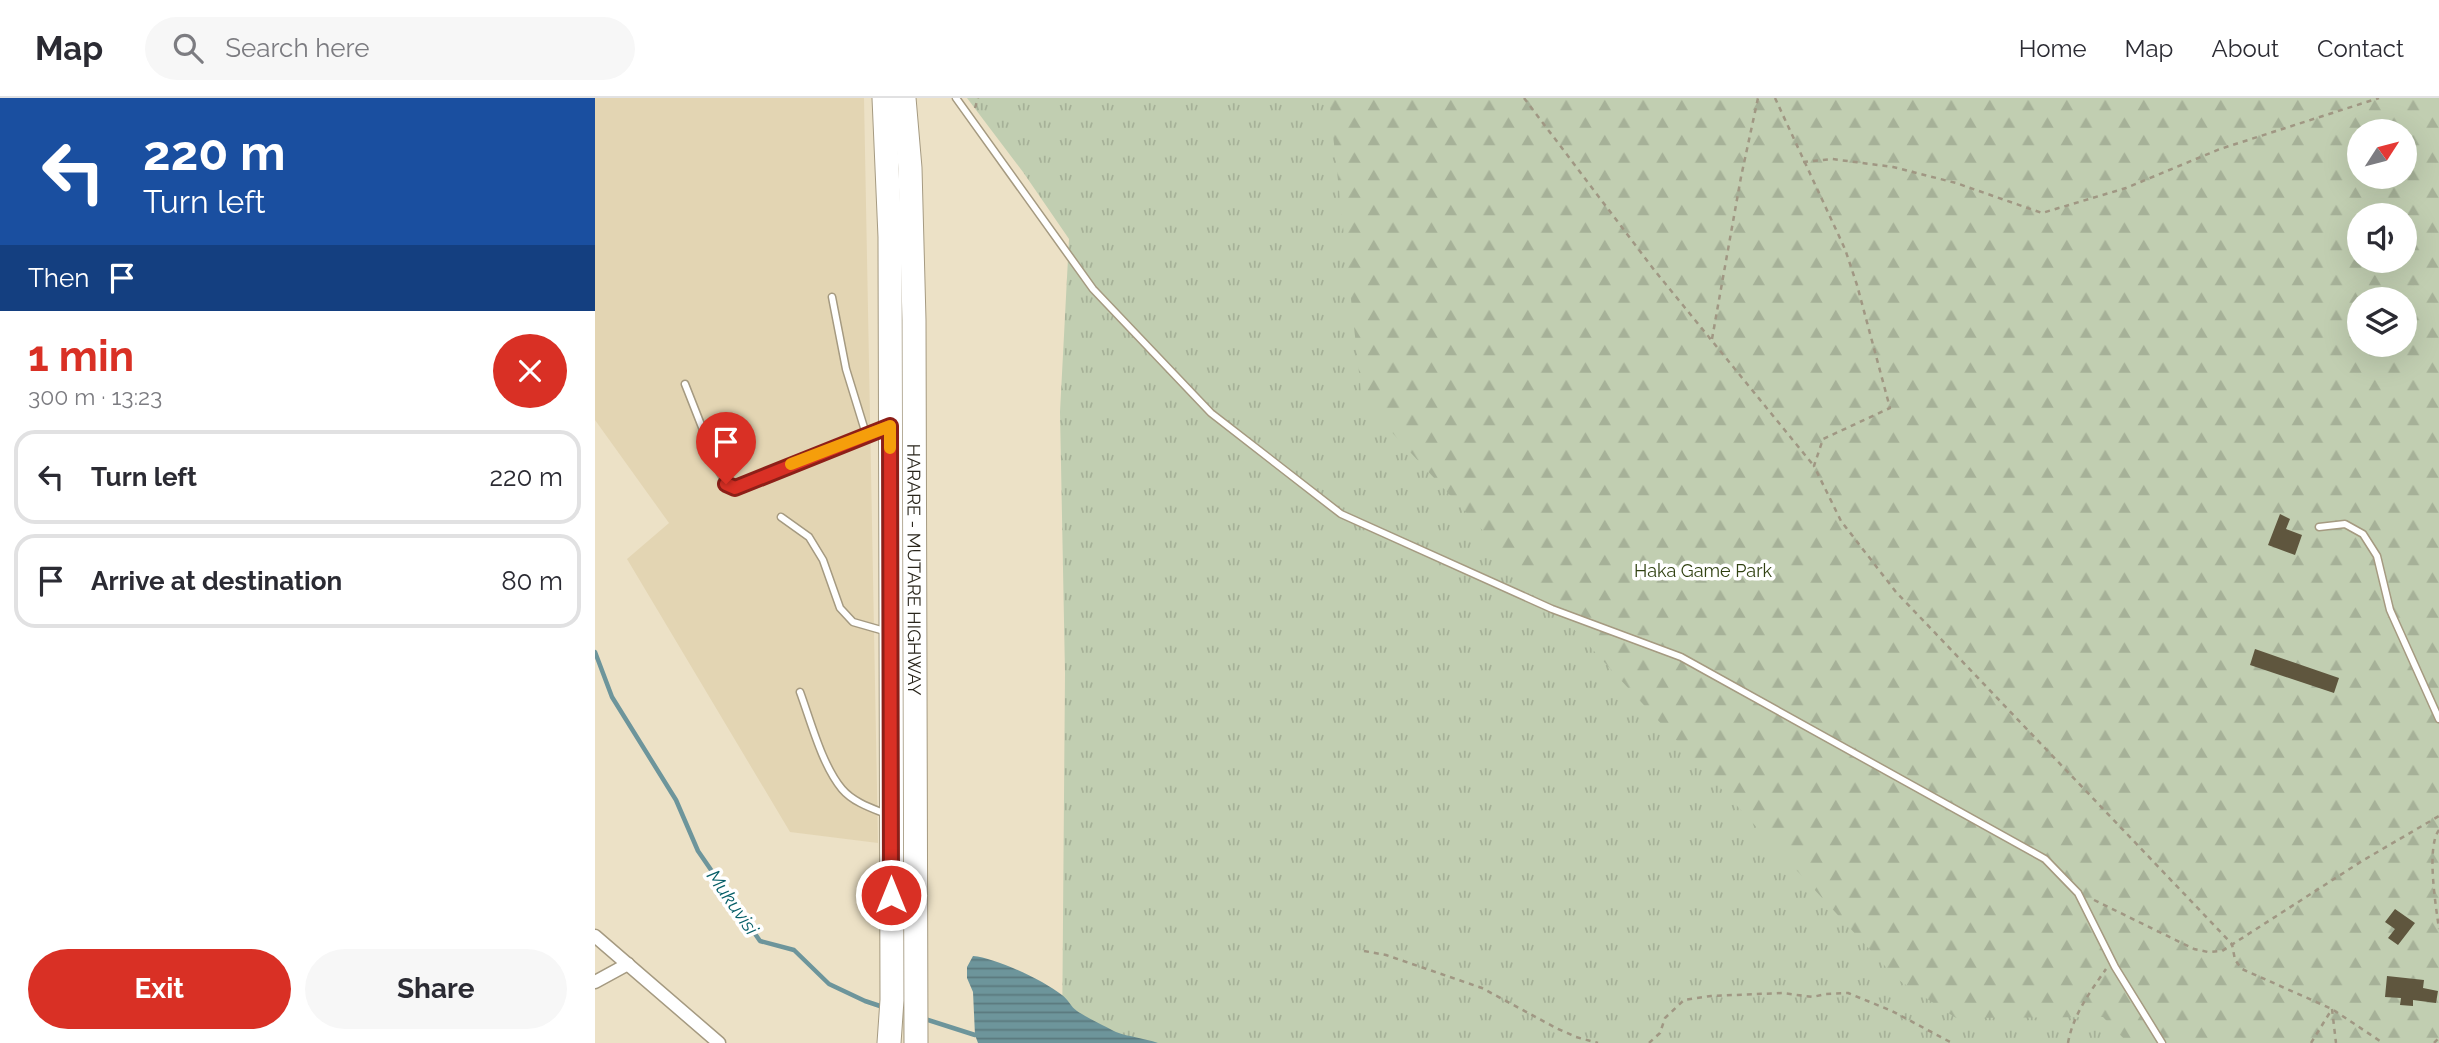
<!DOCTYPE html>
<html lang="en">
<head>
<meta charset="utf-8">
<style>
	:root { --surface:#fff; --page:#f7f7f7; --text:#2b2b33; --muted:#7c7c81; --line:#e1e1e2; --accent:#d93025 }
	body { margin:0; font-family:Raleway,sans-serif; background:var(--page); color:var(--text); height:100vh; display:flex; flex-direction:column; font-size:26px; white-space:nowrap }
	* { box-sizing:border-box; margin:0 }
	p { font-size:23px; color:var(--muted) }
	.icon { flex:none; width:38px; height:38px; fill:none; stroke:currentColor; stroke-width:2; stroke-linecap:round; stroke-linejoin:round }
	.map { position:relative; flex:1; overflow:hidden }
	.details { display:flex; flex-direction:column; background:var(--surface); width:595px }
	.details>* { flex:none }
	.top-card { background:#1a4fa0; color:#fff; overflow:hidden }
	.needle { width:46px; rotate:54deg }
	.tools { position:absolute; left:1752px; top:21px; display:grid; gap:14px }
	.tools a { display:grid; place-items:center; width:70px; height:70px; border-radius:50%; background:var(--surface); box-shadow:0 7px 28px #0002; font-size:35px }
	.pin { position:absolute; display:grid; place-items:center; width:60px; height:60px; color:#fff; margin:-72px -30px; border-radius:50% 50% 50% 0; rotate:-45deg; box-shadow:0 0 7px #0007 }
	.pin .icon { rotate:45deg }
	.me { position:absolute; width:77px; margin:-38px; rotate:0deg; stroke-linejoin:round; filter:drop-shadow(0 0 5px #0008) }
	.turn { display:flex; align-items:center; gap:24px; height:147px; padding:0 28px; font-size:32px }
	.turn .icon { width:91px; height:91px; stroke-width:2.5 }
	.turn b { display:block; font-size:49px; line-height:60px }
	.then { display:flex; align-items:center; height:66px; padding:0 28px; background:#0003; gap:14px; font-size:26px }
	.round { display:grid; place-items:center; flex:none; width:74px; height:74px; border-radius:37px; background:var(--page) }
	.overview { display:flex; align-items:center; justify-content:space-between; height:119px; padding:0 28px }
	h1 { font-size:42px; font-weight:700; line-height:52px; color:var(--accent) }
	.action { display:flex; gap:14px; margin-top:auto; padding:14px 28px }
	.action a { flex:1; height:80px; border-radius:42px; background:var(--accent); color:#fff; font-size:28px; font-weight:700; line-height:80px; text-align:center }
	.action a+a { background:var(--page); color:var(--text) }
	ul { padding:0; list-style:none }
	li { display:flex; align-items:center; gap:21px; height:94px; margin:0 14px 10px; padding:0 14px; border:4px solid var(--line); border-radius:21px }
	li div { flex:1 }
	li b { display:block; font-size:26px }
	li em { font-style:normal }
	header { display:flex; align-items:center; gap:42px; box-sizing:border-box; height:98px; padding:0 35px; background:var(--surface); border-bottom:2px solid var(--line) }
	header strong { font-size:33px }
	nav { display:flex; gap:38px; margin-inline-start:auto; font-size:24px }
	.search { width:490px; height:63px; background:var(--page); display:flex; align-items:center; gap:18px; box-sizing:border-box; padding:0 24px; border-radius:38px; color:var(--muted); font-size:26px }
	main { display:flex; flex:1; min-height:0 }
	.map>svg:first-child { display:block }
	.built { fill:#e3d5b3 }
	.grass { fill:url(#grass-tufts); fill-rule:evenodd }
	.forest { fill:url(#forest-firs); fill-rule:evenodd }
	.water { fill:url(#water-rules) }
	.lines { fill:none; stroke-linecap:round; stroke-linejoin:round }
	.stream { stroke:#6d959b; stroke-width:4.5 }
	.building { fill:#5f563e }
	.lane-casing { stroke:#a59a81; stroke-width:9 }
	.street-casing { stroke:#a59a81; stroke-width:15 }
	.highway-casing { stroke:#a59a81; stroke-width:25 }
	.path { stroke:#a09783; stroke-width:2.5; stroke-dasharray:5 5; stroke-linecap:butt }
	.lane { stroke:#fff; stroke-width:6 }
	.street { stroke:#fff; stroke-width:12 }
	.highway { stroke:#fff; stroke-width:23 }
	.route-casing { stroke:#8d1f18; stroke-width:18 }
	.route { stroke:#d93025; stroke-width:12 }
	.slow { stroke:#f59e0b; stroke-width:12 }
	.labels { text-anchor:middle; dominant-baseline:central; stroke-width:7; stroke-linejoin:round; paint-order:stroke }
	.street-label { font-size:18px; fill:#29251b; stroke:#fff }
	.park-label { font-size:18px; fill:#304111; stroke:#fff }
	.water-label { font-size:19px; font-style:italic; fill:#055e67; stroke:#fff }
</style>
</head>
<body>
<header>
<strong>Map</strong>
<div class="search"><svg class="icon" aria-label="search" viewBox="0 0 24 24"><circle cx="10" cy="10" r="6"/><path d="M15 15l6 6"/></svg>Search here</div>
<nav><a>Home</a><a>Map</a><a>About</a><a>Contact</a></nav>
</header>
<main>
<section class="details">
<div class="top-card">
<div class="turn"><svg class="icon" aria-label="left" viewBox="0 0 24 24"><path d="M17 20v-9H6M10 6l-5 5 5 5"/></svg><div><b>220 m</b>Turn left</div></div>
<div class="then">Then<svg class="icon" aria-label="arrive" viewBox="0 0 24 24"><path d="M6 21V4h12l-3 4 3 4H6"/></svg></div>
</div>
<div class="overview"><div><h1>1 min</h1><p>300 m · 13:23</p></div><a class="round" style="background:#d93025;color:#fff"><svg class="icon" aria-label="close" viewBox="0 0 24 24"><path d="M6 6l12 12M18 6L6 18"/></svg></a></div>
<ul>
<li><svg class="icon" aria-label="left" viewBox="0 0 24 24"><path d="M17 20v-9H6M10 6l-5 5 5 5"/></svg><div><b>Turn left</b></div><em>220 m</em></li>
<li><svg class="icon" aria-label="arrive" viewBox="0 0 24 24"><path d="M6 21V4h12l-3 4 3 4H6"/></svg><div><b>Arrive at destination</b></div><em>80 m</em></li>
</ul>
<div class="action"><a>Exit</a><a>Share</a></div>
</section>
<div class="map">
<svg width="1844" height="945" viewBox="0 0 1844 945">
	<defs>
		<pattern id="grass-tufts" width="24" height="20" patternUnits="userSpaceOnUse" patternTransform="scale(1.75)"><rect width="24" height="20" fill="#c1ceb1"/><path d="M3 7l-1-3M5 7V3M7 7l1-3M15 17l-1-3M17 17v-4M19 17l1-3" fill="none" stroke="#a6b198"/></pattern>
		<pattern id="forest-firs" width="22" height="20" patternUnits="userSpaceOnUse" patternTransform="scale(1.75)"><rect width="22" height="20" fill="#c1ceb1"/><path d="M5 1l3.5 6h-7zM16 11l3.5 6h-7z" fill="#a6b198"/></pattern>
		<pattern id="water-rules" width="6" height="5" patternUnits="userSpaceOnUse" patternTransform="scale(1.75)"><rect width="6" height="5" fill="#6d959b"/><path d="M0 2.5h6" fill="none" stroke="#5a797e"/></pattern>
	</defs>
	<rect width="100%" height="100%" fill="#ece1c6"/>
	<polygon class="built" points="0,0 269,0 283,745 195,734 32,461 74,425 0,322"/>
	<path class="grass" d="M372,0H1844V945H467L470,575L465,314L474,141L428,74ZM1764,33H1810V79H1764ZM1764,117H1810V163H1764ZM1764,201H1810V247H1764Z"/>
	<path class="forest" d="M734,0H1844V945H1533L1508,919L1361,920L1302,881L767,302ZM1764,33H1810V79H1764ZM1764,117H1810V163H1764ZM1764,201H1810V247H1764Z"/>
	<path class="water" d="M378,858C401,860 448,882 467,897C473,901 476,909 482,913C489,918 513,930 521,934C534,939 549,940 563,945H383L380,937L378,894L372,880V869Z"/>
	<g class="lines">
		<g class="stream">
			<polyline points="0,554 17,599 81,702 103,753 165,843 199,852 234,886 270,903 288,909"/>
			<polyline points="327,920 380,937"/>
		</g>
	</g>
	<g class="building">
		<polygon points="1685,416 1695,421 1691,431 1707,437 1700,457 1673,447"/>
		<polygon points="1660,551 1744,580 1739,595 1655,567"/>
		<polygon points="1800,811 1820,825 1803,847 1793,840 1800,831 1790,824"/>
		<polygon points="1792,878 1829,882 1828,890 1843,893 1841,905 1818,902 1818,908 1805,907 1806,900 1790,899"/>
	</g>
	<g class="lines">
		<g class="lane-casing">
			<g id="lane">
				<polyline points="361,0 498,191 616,315 746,416 957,511 1086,559 1450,761 1483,795 1520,869 1567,945"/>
				<polyline points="237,199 251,271 271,336"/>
				<polyline points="90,286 125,375 131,385 140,390 290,329"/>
				<polyline points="186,419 214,439 228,462 245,510 258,524 293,534"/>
				<polyline points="1724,429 1750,426 1768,436 1782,458 1795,512 1844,621"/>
				<path d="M205,594C216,624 227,667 247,691C258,704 276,710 291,716"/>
			</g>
		</g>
		<g class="street-casing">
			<g id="street">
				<polyline points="0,838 124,945"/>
				<polyline points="0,884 33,866"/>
			</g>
		</g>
		<g class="highway-casing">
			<g id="highway">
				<polyline points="289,0 295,139 297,902 294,945"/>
				<path id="s1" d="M309,0L315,70L319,222L321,945"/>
			</g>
		</g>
		<g class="path">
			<polyline points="929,0 1060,173 1219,368"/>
			<polyline points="1180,0 1250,151 1262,187 1295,310 1228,341 1219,368 1246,423 1301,494 1637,846 1640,862 1647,871 1737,911 1788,945"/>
			<polyline points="380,10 383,0"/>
			<polyline points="1208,64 1237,61 1298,69 1361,85 1447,115 1531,90 1625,51 1784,0"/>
			<polyline points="1117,241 1146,79 1163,0"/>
			<path d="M1844,732C1831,749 1841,809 1844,831"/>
			<polyline points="1499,802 1599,851 1613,854 1627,853 1767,763 1844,718"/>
			<polyline points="769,853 791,857 887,890 961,930 981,939 1003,945"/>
			<polyline points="1737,911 1741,945"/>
			<polyline points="1054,945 1065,935 1070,920 1089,902 1116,898 1187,895 1218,899 1230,896 1253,895 1297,913 1357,945"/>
			<path d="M1473,945C1478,917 1495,894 1511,871"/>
			<polyline points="1716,945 1737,911"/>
			<polyline points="1839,945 1844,940"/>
		</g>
		<use href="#lane" class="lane"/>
		<use href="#street" class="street"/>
		<use href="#highway" class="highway"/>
	</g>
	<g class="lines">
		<g class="route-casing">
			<polyline id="route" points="131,386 140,390 295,328 296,797"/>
		</g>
		<use href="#route" class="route"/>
		<polyline class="slow" points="196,366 295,328 295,350"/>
	</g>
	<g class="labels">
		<g class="street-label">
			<text stroke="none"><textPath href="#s1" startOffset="472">HARARE - MUTARE HIGHWAY</textPath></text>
		</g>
		<g class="park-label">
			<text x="1108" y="472">Haka Game Park</text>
		</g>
		<g class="water-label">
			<text transform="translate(138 804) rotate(55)">Mukuvisi</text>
		</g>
	</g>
</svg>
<div class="tools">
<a><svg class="needle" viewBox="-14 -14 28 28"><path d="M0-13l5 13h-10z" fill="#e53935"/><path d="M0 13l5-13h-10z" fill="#7c7c81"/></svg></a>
<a><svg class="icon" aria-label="sound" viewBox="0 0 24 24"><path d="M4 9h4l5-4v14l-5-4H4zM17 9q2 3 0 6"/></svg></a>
<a><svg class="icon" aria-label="layers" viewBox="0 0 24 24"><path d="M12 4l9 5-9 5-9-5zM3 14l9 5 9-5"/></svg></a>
</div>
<div class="pin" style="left:131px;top:386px;background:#d93025"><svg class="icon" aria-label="arrive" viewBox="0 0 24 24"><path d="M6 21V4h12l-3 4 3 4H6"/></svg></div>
<svg class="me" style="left:296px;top:797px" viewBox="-20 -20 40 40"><circle r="17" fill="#d93025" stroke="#fff" stroke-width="3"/><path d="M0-11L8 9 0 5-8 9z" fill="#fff"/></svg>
</div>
</main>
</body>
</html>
